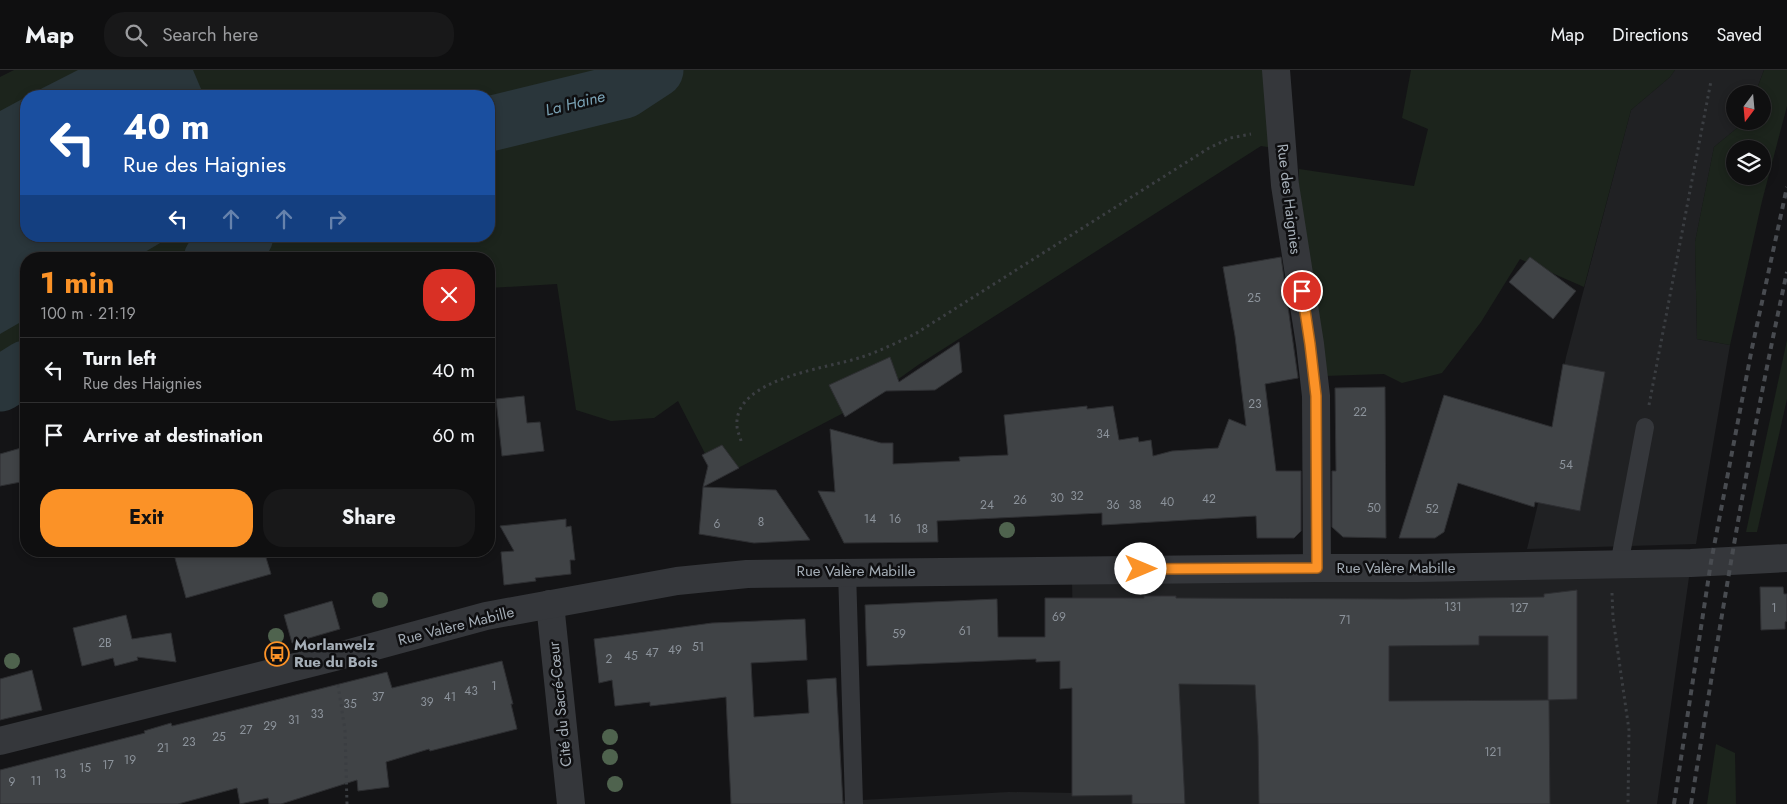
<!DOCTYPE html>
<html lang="en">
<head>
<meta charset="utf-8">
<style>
	:root { --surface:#0f0f10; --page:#181819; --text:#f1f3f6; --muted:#9b9c9f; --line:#2f2f30; --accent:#fb9227 }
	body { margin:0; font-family:Jost,sans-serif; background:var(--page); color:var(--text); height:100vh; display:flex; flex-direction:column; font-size:19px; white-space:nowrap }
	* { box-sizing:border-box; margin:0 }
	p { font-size:16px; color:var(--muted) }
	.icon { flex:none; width:28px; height:28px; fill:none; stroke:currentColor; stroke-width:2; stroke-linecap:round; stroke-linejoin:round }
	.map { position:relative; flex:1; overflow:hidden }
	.sheet { position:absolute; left:20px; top:182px; width:475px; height:305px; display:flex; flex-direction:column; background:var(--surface); border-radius:20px; box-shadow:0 2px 8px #0003,0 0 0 1px var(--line) }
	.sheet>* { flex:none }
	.top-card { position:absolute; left:20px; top:20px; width:475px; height:152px; border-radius:20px; box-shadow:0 2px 8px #0003,0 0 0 1px var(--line); background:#1a4fa0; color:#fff; overflow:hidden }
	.needle { width:32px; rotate:196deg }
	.fabs { position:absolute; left:1726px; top:15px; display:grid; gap:10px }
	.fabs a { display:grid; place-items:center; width:45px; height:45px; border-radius:50%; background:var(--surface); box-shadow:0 2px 8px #0003,0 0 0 1px var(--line); font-size:25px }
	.pin { position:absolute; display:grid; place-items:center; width:42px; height:42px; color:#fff; margin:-21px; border:2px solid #fff; border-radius:50%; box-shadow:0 1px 5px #0007 }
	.me { position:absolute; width:55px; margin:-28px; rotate:90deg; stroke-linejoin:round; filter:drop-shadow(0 0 4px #0008) }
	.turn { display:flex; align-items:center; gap:18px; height:105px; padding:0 20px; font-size:22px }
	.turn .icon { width:65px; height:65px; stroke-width:2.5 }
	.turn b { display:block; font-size:35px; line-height:42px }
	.lanes { display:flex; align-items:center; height:48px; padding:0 20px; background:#0003; justify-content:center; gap:25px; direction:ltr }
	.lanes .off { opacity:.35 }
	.round { display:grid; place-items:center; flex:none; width:52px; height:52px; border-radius:20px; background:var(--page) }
	.headline { display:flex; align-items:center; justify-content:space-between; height:85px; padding:0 20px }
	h1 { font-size:30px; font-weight:700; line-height:38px; color:var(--accent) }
	.cta { display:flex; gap:10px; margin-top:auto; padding:10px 20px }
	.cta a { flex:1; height:58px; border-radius:20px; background:var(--accent); color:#111; font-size:20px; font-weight:700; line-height:58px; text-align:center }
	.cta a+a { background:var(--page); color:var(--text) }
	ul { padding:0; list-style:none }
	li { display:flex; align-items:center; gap:15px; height:65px; padding:0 20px; border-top:1px solid var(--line) }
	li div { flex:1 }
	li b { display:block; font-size:19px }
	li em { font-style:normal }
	header { display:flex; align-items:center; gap:30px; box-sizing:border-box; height:70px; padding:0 25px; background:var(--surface); border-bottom:1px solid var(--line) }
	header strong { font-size:24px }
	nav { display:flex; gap:28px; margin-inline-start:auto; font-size:18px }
	.search { width:350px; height:45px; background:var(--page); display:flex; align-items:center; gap:12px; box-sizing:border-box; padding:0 18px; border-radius:20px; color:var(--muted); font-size:19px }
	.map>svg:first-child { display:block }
	.built { fill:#202123 }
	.green { fill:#1c241c; fill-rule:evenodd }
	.water { fill:#2a363b }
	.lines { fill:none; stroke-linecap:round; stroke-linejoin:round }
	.river { stroke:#2a363b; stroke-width:55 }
	.building { fill:#404346; stroke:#2e2f32 }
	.path { stroke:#3b3e42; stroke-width:3; stroke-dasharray:2.5 4; stroke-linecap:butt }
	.service { stroke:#35373b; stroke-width:18 }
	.minor { stroke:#35373b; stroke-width:28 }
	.tertiary { stroke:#35373b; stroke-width:28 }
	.rail { stroke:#484b50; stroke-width:4; stroke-dasharray:6 5; stroke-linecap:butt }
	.tree { fill:#4f634e }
	.route-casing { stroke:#a35f19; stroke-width:12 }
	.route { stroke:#fb9227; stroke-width:9 }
	.labels { text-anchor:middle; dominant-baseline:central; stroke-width:5; stroke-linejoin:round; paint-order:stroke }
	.number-label { font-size:12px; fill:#8c939b }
	.street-label { font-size:15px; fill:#a5aeb7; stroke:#0f0f11 }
	.poi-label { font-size:15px; font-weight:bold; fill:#a5aeb7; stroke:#0f0f11; text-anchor:start }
	.water-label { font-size:16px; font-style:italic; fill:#7aa2b4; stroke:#0f0f11 }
</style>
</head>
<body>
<header>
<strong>Map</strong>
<div class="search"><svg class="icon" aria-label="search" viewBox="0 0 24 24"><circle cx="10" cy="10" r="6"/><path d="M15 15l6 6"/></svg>Search here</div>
<nav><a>Map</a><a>Directions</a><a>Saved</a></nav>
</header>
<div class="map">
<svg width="1787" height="734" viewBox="0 0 1787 734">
	<rect width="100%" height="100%" fill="#141416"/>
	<g class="built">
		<polygon points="1675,0 1764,0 1755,24 1735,24 1735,51 1743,51 1742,54 1714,77 1695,172 1697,269 1730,275 1696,474 1527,479 1537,438 1566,287 1631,40 1670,7"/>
		<polygon points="1691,493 1657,734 843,734 843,731 1009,722 1076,723 1072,510"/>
	</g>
	<g class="green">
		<path d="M14,0H1275L1273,78L1261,76L918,295L872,328L738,398L712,397L678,331L654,348L611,351L576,340L557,214L489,218V189H26V330L0,334V7ZM26,26H489V166H26Z"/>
		<polygon points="1411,0 1675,0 1670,7 1631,40 1584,217 1520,189 1481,252 1442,303 1402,313 1384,304 1324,306 1299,115 1299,99 1414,116 1428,59 1402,48"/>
		<path d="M1764,0H1787V36L1762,131L1730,275L1697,269L1695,172L1714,77L1742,54L1743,51H1762V24H1755ZM1735,79H1762V106H1735Z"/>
		<polygon points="1787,270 1787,329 1757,462 1746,462"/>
		<polygon points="1716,674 1735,683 1736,734 1707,734"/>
	</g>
	<g class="water">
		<polygon points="78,0 193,0 204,26 27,26"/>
		<polygon points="26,27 26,166 172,166 133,189 26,189 26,249 0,264 0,41"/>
	</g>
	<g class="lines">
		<g class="river">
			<polyline points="489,54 624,21 656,0"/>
			<polyline points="211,189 246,166"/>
			<polyline points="0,314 26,298"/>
		</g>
	</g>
	<g class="building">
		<polygon points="1281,187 1298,308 1265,314 1276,401 1301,401 1301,461 1294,468 1257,468 1256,446 1102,455 1102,443 937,451 938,472 844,473 818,421 835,422 830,359 881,373 893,373 893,394 960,391 959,387 1008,385 1004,345 1087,336 1087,339 1113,336 1119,370 1138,367 1139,372 1151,370 1153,386 1172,381 1218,378 1229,349 1246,356 1235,266 1223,197"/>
		<polygon points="1530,187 1576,221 1553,249 1509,212"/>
		<polygon points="959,272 962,302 935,320 886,321 845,347 829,315 890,287 899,312"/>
		<polygon points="1563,294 1605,302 1580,441 1535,432 1534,437 1458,413 1444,462 1435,468 1399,468 1444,325 1552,357"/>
		<polygon points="1385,317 1386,468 1343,467 1332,457 1332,401 1336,401 1335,318"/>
		<polygon points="524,326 527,353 540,352 544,381 502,386 496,329"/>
		<polygon points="722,375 739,398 703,417 708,396 702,385"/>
		<polygon points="21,378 26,400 26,411 0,416 0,384"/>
		<polygon points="703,417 776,420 810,470 754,473 699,464"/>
		<polygon points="566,449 566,457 571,456 575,490 570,490 571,504 535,508 536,511 504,515 501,482 514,481 500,456"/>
		<polygon points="173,481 264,481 271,504 186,528"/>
		<polygon points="1760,517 1783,517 1784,524 1787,524 1787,551 1785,552 1785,559 1761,560"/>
		<polygon points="1577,520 1577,629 1548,630 1548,566 1479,566 1479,575 1389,576 1389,631 1549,630 1550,734 1259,734 1258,666 1255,615 1179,614 1185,734 1132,734 1132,725 1072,726 1072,618 1060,619 1060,591 1036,592 1036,589 867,596 865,535 997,529 998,567 1045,567 1045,528 1144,528 1144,526 1176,526 1176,528 1403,529 1544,527 1544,524"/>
		<polygon points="332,531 340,559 292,573 284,545"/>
		<polygon points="126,545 132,569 171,563 176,592 137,587 138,590 115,596 113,588 82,596 73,558"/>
		<polygon points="805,549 807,590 751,593 754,647 809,643 807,610 836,608 843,734 731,734 726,627 650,636 650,632 615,636 612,610 599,613 594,569 712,553"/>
		<polygon points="502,591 513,634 511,634 517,659 430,681 429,679 386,692 389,717 358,721 357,710 281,734 269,734 268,728 240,734 237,718 178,734 0,734 0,700 145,663 144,661 171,653 172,656 387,602 392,618"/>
		<polygon points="32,600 42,640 0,650 0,609"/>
	</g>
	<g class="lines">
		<g class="path">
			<polyline points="1649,335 1711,11"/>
			<path d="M741,371C740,366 737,361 737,356C733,308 830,298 862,287C880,281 898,272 915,264L1209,78L1230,68L1251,64"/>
			<polyline points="1612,523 1613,548 1629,660 1628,734"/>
			<polyline points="338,615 345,660 347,734"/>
		</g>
		<g class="service">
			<polyline points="1619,495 1645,357"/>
			<polyline points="847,501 854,734"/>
		</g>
		<g class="minor">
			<polyline points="1276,0 1285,115 1310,274 1316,326 1317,498"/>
			<polyline points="550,534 571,734"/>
		</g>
		<polyline class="tertiary" points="0,671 335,587 486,546 677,511 747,504 1317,498 1418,498 1691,493 1787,488"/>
		<g class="rail">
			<polyline points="1674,734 1711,492 1752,278 1787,117"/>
			<path d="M1691,734C1720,556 1748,378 1787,202"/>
		</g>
	</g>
	<g class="tree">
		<circle cx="1007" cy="460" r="8"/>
		<circle cx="380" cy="530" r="8"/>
		<circle cx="276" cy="566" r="8"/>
		<circle cx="12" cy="591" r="8"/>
		<circle cx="610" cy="667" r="8"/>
		<circle cx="610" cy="687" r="8"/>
		<circle cx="615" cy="714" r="8"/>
	</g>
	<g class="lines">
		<g class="route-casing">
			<polyline id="route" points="1141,499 1317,498 1316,326 1310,274 1302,221"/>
		</g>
		<use href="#route" class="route"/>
	</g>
	<defs>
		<g id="bus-ring" transform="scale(1.25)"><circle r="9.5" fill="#0f0f11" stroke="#fb9227" stroke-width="1.5"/><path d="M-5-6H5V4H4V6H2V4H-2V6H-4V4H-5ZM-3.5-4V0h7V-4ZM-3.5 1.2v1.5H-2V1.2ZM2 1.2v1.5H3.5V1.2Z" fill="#fb9227"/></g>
	</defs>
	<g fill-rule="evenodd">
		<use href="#bus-ring" x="277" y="584"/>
	</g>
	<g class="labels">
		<g class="number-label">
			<text x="1254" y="228">25</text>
			<text x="1255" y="334">23</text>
			<text x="1360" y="342">22</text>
			<text x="1103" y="364">34</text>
			<text x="1566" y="395">54</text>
			<text x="1077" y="426">32</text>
			<text x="1057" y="428">30</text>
			<text x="1209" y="429">42</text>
			<text x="1020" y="430">26</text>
			<text x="1167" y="432">40</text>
			<text x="987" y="435">24</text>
			<text x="1113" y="435">36</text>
			<text x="1135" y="435">38</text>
			<text x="1374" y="438">50</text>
			<text x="1432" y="439">52</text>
			<text x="870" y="449">14</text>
			<text x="895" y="449">16</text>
			<text x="761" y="452">8</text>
			<text x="717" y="454">6</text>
			<text x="922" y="459">18</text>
			<text x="1453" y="537">131</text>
			<text x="1519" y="538">127</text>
			<text x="1774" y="538">1</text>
			<text x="1059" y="547">69</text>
			<text x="1345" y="550">71</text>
			<text x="965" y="561">61</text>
			<text x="899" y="564">59</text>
			<text x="105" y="573">2B</text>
			<text x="698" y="577">51</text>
			<text x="675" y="580">49</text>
			<text x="652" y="583">47</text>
			<text x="631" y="586">45</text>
			<text x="609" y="589">2</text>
			<text x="494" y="616">1</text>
			<text x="471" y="621">43</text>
			<text x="378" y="627">37</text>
			<text x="450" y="627">41</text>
			<text x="427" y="632">39</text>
			<text x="350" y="634">35</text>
			<text x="317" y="644">33</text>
			<text x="294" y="650">31</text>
			<text x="270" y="656">29</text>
			<text x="246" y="660">27</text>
			<text x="219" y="667">25</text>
			<text x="189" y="672">23</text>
			<text x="163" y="678">21</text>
			<text x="1493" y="682">121</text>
			<text x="130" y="690">19</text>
			<text x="108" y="695">17</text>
			<text x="85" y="698">15</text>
			<text x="60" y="704">13</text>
			<text x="36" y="711">11</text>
			<text x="12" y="712">9</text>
		</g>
		<g class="street-label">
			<text transform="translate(1289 129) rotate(83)">Rue des Haignies</text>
			<text x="1396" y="498">Rue Valère Mabille</text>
			<text x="856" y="501">Rue Valère Mabille</text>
			<text transform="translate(456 556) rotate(-14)">Rue Valère Mabille</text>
			<text transform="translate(560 634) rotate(-96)">Cité du Sacré-Cœur</text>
		</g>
		<g class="poi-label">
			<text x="294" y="575">Morlanwelz<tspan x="294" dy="17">Rue du Bois</tspan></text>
		</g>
		<g class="water-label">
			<text transform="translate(575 33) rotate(-14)">La Haine</text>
		</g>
	</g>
</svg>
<div class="fabs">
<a><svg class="needle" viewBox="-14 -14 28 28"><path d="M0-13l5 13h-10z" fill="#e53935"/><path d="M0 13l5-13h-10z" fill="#9b9c9f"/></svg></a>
<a><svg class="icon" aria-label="layers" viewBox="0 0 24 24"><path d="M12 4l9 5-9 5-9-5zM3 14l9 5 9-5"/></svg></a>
</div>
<div class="pin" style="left:1302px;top:221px;background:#d93025"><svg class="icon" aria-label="arrive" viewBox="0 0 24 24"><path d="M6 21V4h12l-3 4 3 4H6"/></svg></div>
<svg class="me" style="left:1141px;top:499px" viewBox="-20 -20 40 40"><circle r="19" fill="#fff"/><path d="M0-13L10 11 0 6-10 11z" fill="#fb9227"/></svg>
<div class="top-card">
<div class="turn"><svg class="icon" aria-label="left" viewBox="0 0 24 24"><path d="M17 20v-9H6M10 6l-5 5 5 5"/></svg><div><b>40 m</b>Rue des Haignies</div></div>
<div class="lanes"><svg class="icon" aria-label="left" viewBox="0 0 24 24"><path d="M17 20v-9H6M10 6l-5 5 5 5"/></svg><svg class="icon off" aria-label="ahead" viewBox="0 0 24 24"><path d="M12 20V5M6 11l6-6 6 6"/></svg><svg class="icon off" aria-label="ahead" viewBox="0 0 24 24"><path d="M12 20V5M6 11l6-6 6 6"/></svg><svg class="icon off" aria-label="right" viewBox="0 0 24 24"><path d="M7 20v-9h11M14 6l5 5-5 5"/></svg></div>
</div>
<section class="sheet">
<div class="headline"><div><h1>1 min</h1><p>100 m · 21:19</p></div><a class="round" style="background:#d93025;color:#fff"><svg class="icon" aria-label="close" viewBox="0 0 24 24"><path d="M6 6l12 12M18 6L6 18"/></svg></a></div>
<ul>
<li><svg class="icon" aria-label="left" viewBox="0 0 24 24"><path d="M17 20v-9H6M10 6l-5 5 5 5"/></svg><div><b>Turn left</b><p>Rue des Haignies</p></div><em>40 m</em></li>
<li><svg class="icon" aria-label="arrive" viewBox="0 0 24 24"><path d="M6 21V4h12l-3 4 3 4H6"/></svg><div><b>Arrive at destination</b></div><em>60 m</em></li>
</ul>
<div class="cta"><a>Exit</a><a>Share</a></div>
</section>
</div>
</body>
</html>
